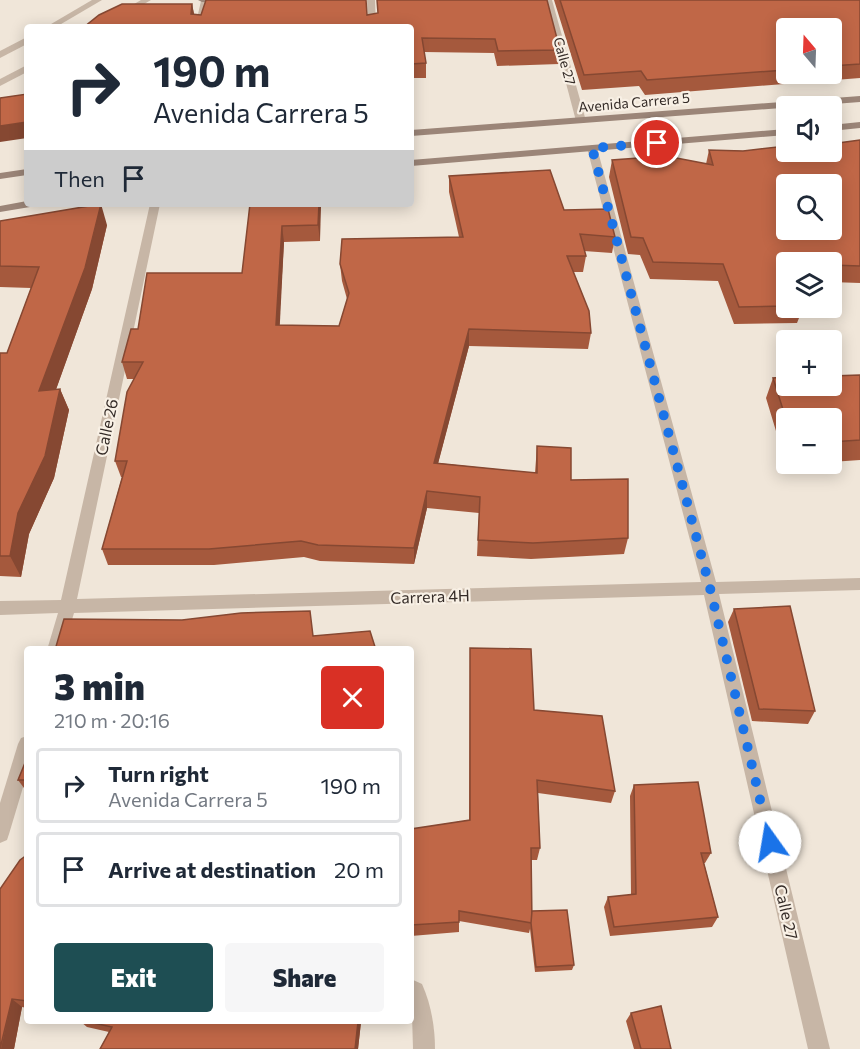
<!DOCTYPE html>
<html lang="en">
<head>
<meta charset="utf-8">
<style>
	:root { --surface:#fff; --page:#f6f6f7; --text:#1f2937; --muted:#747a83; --line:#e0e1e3; --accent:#1e4e53 }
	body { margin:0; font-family:Commissioner,sans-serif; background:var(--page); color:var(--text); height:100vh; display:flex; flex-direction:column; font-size:22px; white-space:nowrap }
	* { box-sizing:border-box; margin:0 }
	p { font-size:20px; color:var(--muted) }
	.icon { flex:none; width:33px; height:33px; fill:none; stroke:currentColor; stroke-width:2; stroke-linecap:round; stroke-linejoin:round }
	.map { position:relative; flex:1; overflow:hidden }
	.panel { position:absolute; left:24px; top:646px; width:390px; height:378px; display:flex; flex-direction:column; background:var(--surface); border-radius:6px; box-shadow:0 3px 15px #0003 }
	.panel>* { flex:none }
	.banner { position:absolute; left:24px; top:24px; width:390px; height:183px; border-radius:6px; box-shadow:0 3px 15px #0003; background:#fff; color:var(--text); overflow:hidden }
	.needle { width:39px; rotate:341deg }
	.controls { position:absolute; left:776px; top:18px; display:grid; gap:12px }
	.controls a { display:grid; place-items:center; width:66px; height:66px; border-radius:6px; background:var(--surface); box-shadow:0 3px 15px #0003; font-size:30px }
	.pin { position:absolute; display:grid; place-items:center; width:51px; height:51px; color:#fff; margin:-26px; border:3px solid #fff; border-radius:50%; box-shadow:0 2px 6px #0007 }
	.me { position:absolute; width:66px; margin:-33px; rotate:347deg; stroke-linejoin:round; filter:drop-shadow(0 0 4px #0008) }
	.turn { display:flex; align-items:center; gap:21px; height:126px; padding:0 30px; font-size:27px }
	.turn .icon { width:78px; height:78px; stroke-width:2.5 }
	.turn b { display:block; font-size:42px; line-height:51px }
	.then { display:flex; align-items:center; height:57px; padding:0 30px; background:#0003; gap:12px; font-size:22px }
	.round { display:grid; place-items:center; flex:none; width:63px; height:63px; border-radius:6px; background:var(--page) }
	.headline { display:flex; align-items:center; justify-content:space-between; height:102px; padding:0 30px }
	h1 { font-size:36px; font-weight:800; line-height:45px }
	.button { display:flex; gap:12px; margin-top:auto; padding:12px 30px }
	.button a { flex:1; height:69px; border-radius:6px; background:var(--accent); color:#fff; font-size:24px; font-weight:800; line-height:69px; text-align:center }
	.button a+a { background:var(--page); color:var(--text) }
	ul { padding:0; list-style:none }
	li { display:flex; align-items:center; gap:18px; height:75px; margin:0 12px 9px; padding:0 18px; border:3px solid var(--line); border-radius:6px }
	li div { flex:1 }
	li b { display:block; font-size:22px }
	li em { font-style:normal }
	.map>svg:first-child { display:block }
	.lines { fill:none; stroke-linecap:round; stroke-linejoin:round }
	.street { fill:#c7b6a6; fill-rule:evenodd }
	.secondary { fill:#9b8578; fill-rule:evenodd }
	.wall { fill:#a5593d; fill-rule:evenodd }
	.shaded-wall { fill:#864832 }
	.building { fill:#c06747; stroke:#864832; stroke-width:1.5; fill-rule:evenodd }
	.route { stroke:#1a73e8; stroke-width:10; stroke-dasharray:0 18 }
	.labels { text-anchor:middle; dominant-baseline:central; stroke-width:4.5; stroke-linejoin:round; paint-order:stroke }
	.far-street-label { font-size:14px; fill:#342b27; stroke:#f8f0e5 }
	.street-label { font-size:16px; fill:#342b27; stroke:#f8f0e5 }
</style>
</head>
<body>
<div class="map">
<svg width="860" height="1049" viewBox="0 0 860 1049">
	<rect width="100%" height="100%" fill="#f0e6d9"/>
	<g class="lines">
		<g class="street">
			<polygon points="92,0 102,0 56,27 46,27"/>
			<polygon points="141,0 151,0 105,27 95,27"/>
			<polygon points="208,0 203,27 195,27 201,1"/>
			<polygon points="367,0 375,0 376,27 368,27"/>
			<polygon points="544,0 552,0 586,121 584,123 576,121"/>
			<polygon points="27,37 27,44 0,58 0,51"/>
			<polygon points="27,65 27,72 0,86 0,79"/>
			<polygon points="592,145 597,148 716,582 860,578 860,590 719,594 830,1049 808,1049 704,595 74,613 63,650 47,650 58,613 0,615 0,601 61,600 150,204 160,204 77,599 701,582 587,148"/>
			<polygon points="27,736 27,774 9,834 7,840 0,843 0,803 18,744 21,738"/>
			<path d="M411,979L422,984C431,1004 435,1027 435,1049H413Z"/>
		</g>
		<g class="secondary">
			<polygon points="198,0 255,0 251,2 202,2"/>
			<polygon points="860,96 860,102 411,136 411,130"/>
			<polygon points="860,122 860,128 831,131 831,125"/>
			<polygon points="786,129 786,135 411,166 411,160"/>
			<polygon points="27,169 27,175 0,179 0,173"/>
			<polygon points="27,201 27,204 35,204 30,207 0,212 0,206"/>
		</g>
	</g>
	<g class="wall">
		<path d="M554,0H860V78L645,95L639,86L582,90ZM786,28H831V74H786Z"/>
		<polygon points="192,4 194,15 367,15 560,50 559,64 497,66 494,53 424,52 426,63 426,78 411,78 411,27 84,27"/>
		<polygon points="411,79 412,104 411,104"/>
		<polygon points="860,140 860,283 831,282 831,262 786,262 786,308 803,308 797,323 734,324 718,281 650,279 640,255 628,254 609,177 612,160 706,164 709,150 786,152"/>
		<polygon points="449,176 564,210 615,237 612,253 584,251 586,256 583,272 573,272 591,333 588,349 469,346 438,463 535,473 537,446 628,538 624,554 531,559 477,556 479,513 427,508 414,564 320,561 304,557 214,565 108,565 102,549 122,477 121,477 115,461 134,379 127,379 122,362 138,329 242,273 250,204 320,204 320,241 284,242 279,325 339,326 347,299 342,281 340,264 459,237 449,192"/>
		<polygon points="0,221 107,225 92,289 56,389 60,389 69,410 54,478 29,534 21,577 0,576 0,353 7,353 31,288 0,287"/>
		<polygon points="860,375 860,460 831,462 831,418 786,418 786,464 800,464 786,464 766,398 773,378"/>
		<polygon points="734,609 815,711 808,724 752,721 728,622"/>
		<polygon points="470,648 615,791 611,803 538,793 540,848 537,860 531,860 532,911 574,965 572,970 535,972 530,929 529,933 459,921 459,932 411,936 411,829 469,820"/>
		<polygon points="27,758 27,792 18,780"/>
		<polygon points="634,785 711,853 705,863 704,863 718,917 712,927 610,936 604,907 608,897 631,895 630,796"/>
		<polygon points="27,855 27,1008 22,1007 14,1049 0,1049"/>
		<polygon points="631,1013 671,1049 634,1049 626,1021"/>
		<polygon points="81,1022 361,1022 358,1049 100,1049 109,1032 87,1027"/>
	</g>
	<g class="shaded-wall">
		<polygon points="192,4 195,18 191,14"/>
		<polygon points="27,122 27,138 0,142 0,126"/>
		<polygon points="101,204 107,225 92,289 48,412 39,391"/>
		<polygon points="319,204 320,204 321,207 320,241 318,225"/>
		<polygon points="282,226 284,242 279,341 276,325"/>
		<polygon points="469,329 469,346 434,479 434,463"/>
		<polygon points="60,389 69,410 54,478 29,534 21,577 10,556 18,513"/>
		<polygon points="427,491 427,508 414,564 414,548"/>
		<polygon points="12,999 22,1007 14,1049 1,1049"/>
		<polygon points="358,1022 361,1022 358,1049 355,1049"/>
	</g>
	<g class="building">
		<polygon points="206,0 366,0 367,15 378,13 377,0 547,0 560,50 498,51 495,39 422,38 426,63 411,64 411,27 84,27 99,15 122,4 192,4 191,14 201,15"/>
		<polygon points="560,0 860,0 860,64 831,66 831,28 786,28 786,70 647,80 641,71 584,75"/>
		<polygon points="27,94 27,122 0,126 0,98"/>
		<path d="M860,140V266L831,265V262H786V306L739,307L723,264L653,262L643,238L631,237L612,160L666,156L713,165L709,150L743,151L786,146V152H831V144ZM786,184H831V230H786Z"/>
		<polygon points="550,170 564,210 608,209 615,237 580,234 586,256 567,256 589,311 591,333 469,329 434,463 537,473 537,446 571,448 571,480 628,479 628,538 533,543 478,540 480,497 427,491 414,548 318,545 301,541 209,549 102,549 127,461 115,461 127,392 143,362 122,362 131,329 138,329 147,273 242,273 250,204 319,204 318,225 282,226 276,325 339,326 349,293 340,264 342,239 463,237 449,176"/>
		<polygon points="101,204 85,268 39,391 60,389 45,456 18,513 10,556 0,556 0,353 7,353 39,267 0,266 0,221"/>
		<polygon points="860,375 860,440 831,442 831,418 786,419 773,378 786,377 786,386 831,386 831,376"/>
		<polygon points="790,606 815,711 759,709 734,609"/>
		<polygon points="310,611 313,636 370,631 376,650 55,650 64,619 182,620 241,613"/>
		<polygon points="470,648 531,649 534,710 602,716 615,791 537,780 540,848 531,848 532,923 459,911 459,922 411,925 411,829 470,820"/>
		<polygon points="27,758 27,780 18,780"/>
		<polygon points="698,782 711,853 701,853 718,917 614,927 608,897 636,894 634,785"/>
		<polygon points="27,855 27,1001 12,999 0,1049 0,889 20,860"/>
		<polygon points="567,910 574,965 536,967 531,923 532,911"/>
		<polygon points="661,1006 671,1049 641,1049 631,1013"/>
		<polygon points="89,1022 358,1022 355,1049 100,1049 112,1027"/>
	</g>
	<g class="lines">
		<polyline class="route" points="657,143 592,148 710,588 770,842"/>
	</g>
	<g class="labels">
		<g class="far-street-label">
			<text transform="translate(565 61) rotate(75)">Calle 27</text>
			<text transform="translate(634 102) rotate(-5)">Avenida Carrera 5</text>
		</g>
		<g class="street-label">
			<text transform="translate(106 427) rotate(-78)">Calle 26</text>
			<text transform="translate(430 596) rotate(-2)">Carrera 4H</text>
			<text transform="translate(787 912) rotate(77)">Calle 27</text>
		</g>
	</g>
</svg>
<div class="controls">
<a><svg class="needle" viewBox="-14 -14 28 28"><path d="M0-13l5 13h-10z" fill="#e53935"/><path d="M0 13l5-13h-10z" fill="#747a83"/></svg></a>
<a><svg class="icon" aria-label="sound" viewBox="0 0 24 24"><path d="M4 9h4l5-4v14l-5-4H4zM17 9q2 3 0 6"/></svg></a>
<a><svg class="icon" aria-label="search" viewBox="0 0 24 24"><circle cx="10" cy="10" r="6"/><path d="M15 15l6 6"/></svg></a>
<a><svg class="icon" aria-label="layers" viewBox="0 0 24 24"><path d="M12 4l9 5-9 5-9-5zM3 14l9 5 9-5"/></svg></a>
<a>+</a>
<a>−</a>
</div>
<div class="pin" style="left:657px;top:143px;background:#d93025"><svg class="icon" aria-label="arrive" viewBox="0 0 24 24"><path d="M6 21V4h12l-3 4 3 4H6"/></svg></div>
<svg class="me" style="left:770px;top:842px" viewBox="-20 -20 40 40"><circle r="19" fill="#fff"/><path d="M0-13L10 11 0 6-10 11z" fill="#1a73e8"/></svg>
<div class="banner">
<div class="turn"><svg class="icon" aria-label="right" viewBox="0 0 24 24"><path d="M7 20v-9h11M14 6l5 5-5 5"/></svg><div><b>190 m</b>Avenida Carrera 5</div></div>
<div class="then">Then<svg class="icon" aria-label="arrive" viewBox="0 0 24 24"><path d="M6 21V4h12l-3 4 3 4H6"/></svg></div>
</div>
<section class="panel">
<div class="headline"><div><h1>3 min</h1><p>210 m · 20:16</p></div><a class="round" style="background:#d93025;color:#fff"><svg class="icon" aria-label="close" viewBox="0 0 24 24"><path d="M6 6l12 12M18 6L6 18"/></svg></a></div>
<ul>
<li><svg class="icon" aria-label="right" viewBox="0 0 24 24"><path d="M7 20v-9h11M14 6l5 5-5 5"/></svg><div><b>Turn right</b><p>Avenida Carrera 5</p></div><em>190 m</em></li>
<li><svg class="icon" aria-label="arrive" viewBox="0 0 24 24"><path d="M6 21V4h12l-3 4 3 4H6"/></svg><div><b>Arrive at destination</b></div><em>20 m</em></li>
</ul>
<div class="button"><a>Exit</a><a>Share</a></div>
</section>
</div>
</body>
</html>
